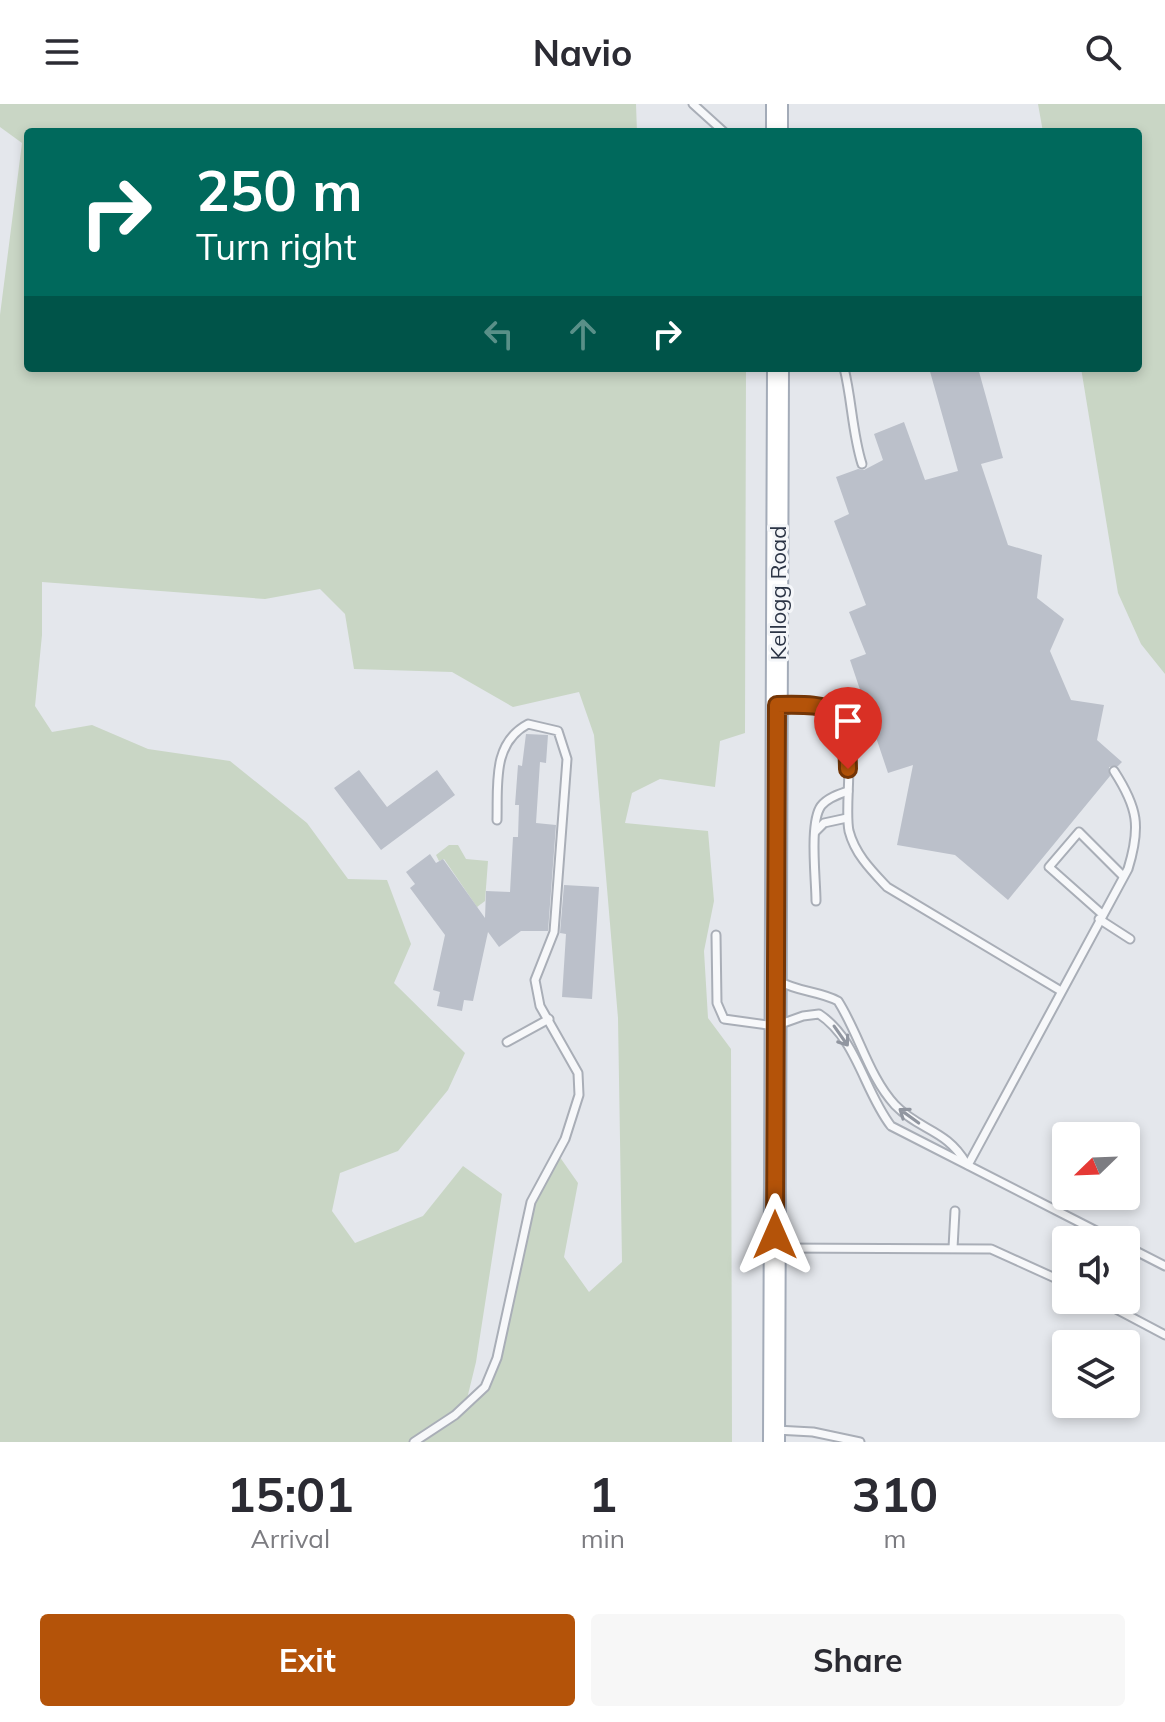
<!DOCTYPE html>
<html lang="en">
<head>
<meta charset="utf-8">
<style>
	:root { --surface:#fff; --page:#f7f7f7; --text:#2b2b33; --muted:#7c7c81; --accent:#b45309 }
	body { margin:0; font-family:Mulish,sans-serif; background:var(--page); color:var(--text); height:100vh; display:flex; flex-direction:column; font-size:30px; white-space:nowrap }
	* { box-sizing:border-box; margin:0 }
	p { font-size:26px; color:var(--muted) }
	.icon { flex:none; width:44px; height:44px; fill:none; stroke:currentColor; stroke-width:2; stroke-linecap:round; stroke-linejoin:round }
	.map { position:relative; height:1338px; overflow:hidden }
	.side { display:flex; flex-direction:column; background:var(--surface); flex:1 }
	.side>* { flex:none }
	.guide { position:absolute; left:24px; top:24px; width:1118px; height:244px; border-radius:8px; box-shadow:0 4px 12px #0003; background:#00695c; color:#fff; overflow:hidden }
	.needle { width:52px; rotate:247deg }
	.controls { position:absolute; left:1052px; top:1018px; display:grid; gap:16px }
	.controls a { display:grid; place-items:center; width:88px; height:88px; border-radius:8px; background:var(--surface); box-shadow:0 4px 12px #0003; font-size:40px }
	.pin { position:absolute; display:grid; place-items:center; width:68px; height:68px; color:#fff; margin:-82px -34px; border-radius:50% 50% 50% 0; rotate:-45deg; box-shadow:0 0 8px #0007 }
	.pin .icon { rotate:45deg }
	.me { position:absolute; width:88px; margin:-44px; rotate:0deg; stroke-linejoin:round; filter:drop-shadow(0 0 6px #0008) }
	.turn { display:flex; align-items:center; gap:28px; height:168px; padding:0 40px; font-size:36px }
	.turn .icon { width:104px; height:104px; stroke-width:2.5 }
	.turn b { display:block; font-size:56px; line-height:68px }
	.lanes { display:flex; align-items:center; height:76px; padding:0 40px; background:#0003; justify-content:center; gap:40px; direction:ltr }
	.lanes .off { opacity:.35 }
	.eta { display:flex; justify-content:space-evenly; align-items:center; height:136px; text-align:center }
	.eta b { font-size:48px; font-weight:700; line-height:56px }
	.button { display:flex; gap:16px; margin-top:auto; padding:16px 40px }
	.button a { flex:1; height:92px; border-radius:8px; background:var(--accent); color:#fff; font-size:32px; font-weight:700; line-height:92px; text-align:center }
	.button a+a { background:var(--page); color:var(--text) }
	header { display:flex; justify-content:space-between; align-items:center; height:104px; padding:0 40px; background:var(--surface); font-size:36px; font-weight:700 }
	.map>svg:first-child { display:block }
	.green { fill:#c9d6c5; fill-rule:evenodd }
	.building { fill:#bbc0ca }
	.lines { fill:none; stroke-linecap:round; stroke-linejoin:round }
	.service-casing { stroke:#a9aeb7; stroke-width:11 }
	.primary-casing { stroke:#a3abb8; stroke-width:24 }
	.service { stroke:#f7f8fa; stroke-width:7 }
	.primary { stroke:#fff; stroke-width:20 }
	.oneway { stroke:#9196a0 }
	.route-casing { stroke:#753606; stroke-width:20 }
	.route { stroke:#b45309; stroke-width:14 }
	.labels { text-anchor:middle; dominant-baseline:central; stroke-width:6; stroke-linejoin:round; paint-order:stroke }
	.street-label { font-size:22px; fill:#2b3445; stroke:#f4f6f9 }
</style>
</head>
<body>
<header><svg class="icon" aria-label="menu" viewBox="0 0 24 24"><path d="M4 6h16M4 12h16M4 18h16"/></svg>Navio<svg class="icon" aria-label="search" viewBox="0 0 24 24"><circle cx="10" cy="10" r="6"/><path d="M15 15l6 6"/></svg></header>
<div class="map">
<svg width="1165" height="1338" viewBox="0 0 1165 1338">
	<rect width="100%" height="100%" fill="#e4e7ec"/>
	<g class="green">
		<path d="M0,0H636L637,28H28V264H746L745,629L720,637L715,683L660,675L632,689L625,719L708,727L714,797L704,847L708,914L731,945L732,1338H0V211L22,39L0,23ZM42,478L265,495L320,485L345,510L354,565L452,568L513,603L579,588L594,631L618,914L622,1158L589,1188L564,1153L578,1079L557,1049L531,1098L497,1254L485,1283L466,1299L476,1258L502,1090L463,1062L423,1112L355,1139L332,1107L340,1069L398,1047L448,986L465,949L394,879L411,840L387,776L348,775L307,719L230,657L148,645L92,621L52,628L35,602L42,531Z"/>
		<polygon points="1038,0 1165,0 1165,570 1141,540 1118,489 1081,264 1138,264 1138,28 1043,28"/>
		<polygon points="449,741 458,741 466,755 488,757 485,797 477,803 444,755 439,757 436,751"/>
	</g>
	<g class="building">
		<polygon points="929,264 978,264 1003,354 981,360 1008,441 1042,451 1037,494 1064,515 1050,547 1071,596 1104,601 1097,636 1122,658 1118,662 1109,663 1110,672 1008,796 955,751 897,741 913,661 888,669 850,556 866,550 849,508 866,501 834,417 849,410 836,373 858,365 864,366 883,356 874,330 904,318 925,376 958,367"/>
		<polygon points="526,630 548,631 546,659 540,658 536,719 556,721 548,827 521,827 499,843 488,828 473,897 464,896 462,907 437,902 440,888 433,886 445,831 410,784 415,780 406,768 430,750 436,759 443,755 485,814 486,787 510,788 513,733 518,733 519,701 515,701 518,661 522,662"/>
		<polygon points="359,666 387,703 437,666 455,691 381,746 334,684"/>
		<polygon points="564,781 599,783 592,895 562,893 566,830 560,829"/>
	</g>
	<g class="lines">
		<g class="service-casing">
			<g id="service">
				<polyline points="693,0 724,28"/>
				<path d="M844,264C852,296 852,328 862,360"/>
				<path d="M779,601C795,601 821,596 834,606C860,627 843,698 849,727C855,750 871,766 887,783L1061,887"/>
				<polyline points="815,728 824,719 847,714"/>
				<path d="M816,797C816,775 809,719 821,702C827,694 839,690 848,687"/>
				<polyline points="1102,810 1049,763 1079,728 1123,772"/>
				<polyline points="1099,815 1130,835"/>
				<path d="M716,831L717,899L724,915L775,922L803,912L819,910C857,935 864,987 891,1022L1114,1136"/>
				<path d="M779,877C798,888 819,887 838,897C859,930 869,973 895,1001C920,1027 946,1025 966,1059"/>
				<polyline points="507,938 549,915"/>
				<path d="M968,1061L1128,765C1141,723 1138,704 1114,667"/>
				<polyline points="1126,1142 1165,1162"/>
				<polyline points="775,1144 991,1145 1066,1179"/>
				<polyline points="953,1144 955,1107"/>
				<polyline points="1099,1196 1165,1231"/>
				<polyline points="776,1326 813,1328 860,1338"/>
				<path d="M414,1338L455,1311L485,1283L497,1254L531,1098L565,1035L579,991L578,969L540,902L535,876L554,828L567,655L558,627L528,620C492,639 498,680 497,716"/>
			</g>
		</g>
		<g class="primary-casing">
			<g id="primary">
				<polyline points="777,0 777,28"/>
				<polyline points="774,1338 778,264"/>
			</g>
		</g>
		<use href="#service" class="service"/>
		<use href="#primary" class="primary"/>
	</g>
	<defs><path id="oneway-shaft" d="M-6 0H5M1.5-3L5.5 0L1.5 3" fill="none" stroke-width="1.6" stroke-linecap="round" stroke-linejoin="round" transform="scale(2)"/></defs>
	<g class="oneway">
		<use href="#oneway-shaft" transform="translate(841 932) rotate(55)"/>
		<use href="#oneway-shaft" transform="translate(909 1012) rotate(-144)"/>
	</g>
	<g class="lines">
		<g class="route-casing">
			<path id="route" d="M775,1131L777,601C837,600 847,601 848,665"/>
		</g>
		<use href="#route" class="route"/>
	</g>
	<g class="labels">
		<g class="street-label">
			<text transform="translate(778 489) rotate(-90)">Kellogg Road</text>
		</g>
	</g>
</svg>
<div class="controls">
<a><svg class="needle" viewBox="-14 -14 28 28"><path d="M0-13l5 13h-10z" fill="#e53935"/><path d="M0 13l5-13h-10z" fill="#7c7c81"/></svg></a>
<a><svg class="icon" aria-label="sound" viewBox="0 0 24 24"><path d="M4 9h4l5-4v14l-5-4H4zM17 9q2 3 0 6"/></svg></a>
<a><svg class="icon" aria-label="layers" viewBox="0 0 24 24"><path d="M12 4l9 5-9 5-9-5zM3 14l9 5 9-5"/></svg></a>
</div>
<div class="pin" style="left:848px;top:665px;background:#d93025"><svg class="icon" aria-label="arrive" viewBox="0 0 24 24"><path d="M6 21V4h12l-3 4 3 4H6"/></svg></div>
<svg class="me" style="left:775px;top:1131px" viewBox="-20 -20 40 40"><path d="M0-17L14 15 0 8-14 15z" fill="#b45309" stroke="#fff" stroke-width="4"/></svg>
<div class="guide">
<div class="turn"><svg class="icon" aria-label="right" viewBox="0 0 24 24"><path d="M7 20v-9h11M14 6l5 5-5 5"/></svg><div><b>250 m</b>Turn right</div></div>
<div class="lanes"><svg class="icon off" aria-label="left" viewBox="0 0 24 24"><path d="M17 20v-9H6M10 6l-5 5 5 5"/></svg><svg class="icon off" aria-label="ahead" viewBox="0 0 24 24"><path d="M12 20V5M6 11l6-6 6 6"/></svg><svg class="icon" aria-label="right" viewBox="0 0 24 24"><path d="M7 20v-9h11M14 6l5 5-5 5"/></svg></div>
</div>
</div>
<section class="side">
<div class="eta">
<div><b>15:01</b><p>Arrival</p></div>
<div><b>1</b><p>min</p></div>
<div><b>310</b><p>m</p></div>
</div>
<div class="button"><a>Exit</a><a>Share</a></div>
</section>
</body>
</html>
